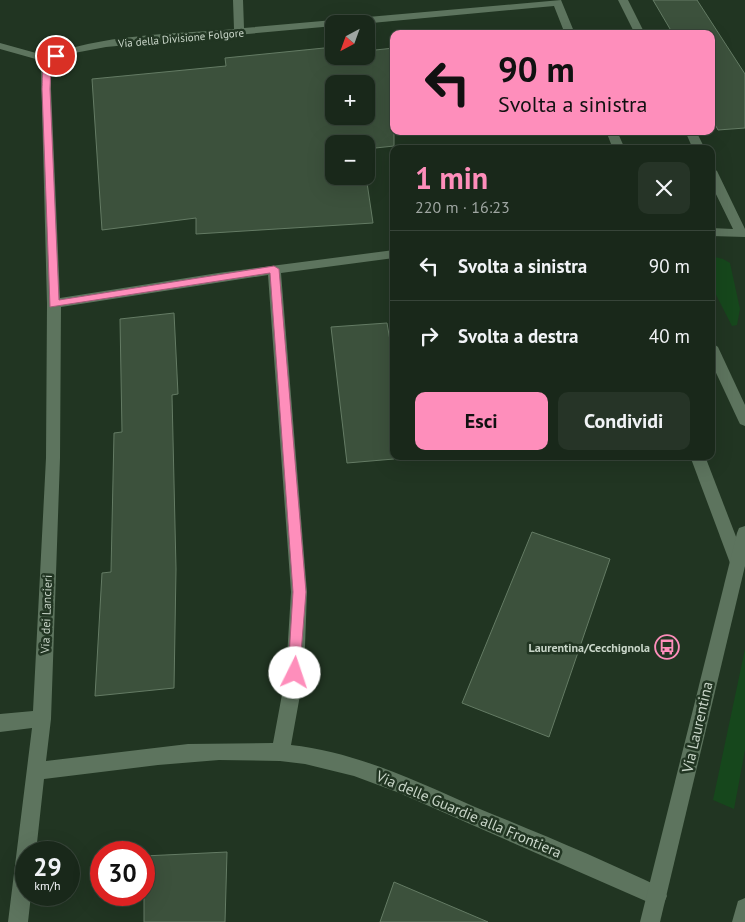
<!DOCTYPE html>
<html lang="it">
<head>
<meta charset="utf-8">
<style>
	:root { --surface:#19281a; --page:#263427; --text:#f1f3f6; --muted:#9fa6a2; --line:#374439; --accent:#fe8ebb }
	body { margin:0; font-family:"PT Sans",sans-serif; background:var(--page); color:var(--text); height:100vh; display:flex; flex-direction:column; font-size:19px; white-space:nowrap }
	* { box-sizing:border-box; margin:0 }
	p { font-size:16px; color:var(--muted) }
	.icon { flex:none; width:28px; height:28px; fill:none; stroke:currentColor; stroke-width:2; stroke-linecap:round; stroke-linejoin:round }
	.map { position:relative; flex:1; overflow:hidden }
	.sheet { position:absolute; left:390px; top:145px; width:325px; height:315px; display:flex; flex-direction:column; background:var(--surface); border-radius:10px; box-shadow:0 5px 20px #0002,0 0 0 1px var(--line) }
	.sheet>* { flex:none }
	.hud { position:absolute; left:390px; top:30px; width:325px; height:105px; border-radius:10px; box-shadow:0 5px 20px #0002,0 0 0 1px var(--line); background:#fe8ebb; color:#111; overflow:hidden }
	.needle { width:32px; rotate:221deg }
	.tools { position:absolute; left:325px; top:15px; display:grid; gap:10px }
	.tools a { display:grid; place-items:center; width:50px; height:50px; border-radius:10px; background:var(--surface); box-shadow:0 5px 20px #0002,0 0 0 1px var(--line); font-size:25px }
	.speed { position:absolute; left:15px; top:841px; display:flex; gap:10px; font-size:25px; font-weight:700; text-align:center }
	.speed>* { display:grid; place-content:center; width:65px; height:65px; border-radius:50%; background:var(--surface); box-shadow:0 5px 20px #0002,0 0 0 1px var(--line); line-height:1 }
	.speed small { font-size:12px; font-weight:400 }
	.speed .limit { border:8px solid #d22; background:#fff; color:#111 }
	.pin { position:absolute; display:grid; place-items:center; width:42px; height:42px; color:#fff; margin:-21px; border:2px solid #fff; border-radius:50%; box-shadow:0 1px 5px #0007 }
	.me { position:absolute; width:55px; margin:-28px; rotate:4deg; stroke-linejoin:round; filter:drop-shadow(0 0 4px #0008) }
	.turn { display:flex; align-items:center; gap:18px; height:105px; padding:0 25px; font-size:22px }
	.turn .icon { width:65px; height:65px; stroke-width:2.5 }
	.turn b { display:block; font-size:35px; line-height:42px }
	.round { display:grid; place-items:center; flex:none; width:52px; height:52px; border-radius:10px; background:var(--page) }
	.head { display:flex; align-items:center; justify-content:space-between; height:85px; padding:0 25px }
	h1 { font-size:30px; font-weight:700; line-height:38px; color:var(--accent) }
	.button { display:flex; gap:10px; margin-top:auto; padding:10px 25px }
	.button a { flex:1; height:58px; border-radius:10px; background:var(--accent); color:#111; font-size:20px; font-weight:700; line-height:58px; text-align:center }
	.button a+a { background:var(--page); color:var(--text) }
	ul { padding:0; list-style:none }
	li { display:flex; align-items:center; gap:15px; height:70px; padding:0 25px; border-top:1px solid var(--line) }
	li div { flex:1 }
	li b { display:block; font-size:19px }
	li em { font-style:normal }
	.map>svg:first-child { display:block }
	.green { fill:#16471c }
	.building { fill:#3c513c; stroke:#647b64; fill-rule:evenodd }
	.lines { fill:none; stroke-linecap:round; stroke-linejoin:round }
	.lane { fill:#5d745e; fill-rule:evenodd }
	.street { fill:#5d745e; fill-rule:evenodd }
	.secondary { fill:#5d745e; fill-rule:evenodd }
	.route { fill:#fe8ebb; stroke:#a55c7a }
	.labels { text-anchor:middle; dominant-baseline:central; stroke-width:5; stroke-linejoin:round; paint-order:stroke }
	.far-street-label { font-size:11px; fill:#c9d6c9; stroke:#213522 }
	.street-label { font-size:12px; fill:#c9d6c9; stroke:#213522 }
	.poi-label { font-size:12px; font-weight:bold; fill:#c9d6c9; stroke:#213522; text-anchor:end }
	.near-street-label { font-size:15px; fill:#c9d6c9; stroke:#213522 }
</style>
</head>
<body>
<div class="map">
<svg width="745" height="922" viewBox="0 0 745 922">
	<rect width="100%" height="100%" fill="#213522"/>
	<g class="green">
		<polygon points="711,256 723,259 730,263 740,309 737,325 732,326 711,285"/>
		<polygon points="745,649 745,750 734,809 713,800"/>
	</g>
	<g class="building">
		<polygon points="653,0 697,0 745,74 745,128 718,130 711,117 711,34 673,34"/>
		<path d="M334,47V56H366V51L394,48V146L366,149V144H334V176H366L373,223L196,234V218L102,230L92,79L226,66L225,58ZM334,84H366V116H334Z"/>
		<polygon points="174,313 178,394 172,395 176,569 174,688 95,696 102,573 111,572 114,433 122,432 120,319"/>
		<polygon points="387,323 394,364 394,459 347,463 331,327"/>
		<polygon points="532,532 610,559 549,737 462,703"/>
		<polygon points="227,852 225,922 144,922 144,856"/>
		<polygon points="394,882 488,922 380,922"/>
	</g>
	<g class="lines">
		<g class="lane">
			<polygon points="0,43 54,58 55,60 50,63 0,49"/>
			<polygon points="745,898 745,922 732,922 738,901"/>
		</g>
		<g class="street">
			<path d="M233,0H243L244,28L561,0L575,34H565L554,6L361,24H334V26L106,47L69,54L54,62L51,70V89L60,298L218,273L394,250V258L281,273L307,592L304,673L291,745C356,752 416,781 475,807C539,833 602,859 664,889L667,896L664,903L657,906L397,792L354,776L305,764L280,761L219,760L158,765L44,779L36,852H26V895H31L28,922H8L32,728L0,732V714L33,711L46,458L47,304L41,70L46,58C94,34 179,34 234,29ZM268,275L291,592L286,673L273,743L188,744L46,761L51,719L60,458L61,307Z"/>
			<polygon points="618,0 628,0 645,34 635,34"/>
			<polygon points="606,131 617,131 625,149 613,149"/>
			<polygon points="685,131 696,131 705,149 693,149"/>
			<polygon points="711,167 717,171 745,229 745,237 711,236 711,228 733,229 711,184"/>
			<polygon points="711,342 718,347 745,405 745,426 740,424 738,420 711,362"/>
			<polygon points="690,456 705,456 745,560 744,568 738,570 732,568 730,563"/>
		</g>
		<polygon class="secondary" points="745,526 745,566 660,922 640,922 737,533 739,528"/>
	</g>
	<path class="route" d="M56,54L60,56L51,66L50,89L59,300L274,266L279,269L306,592L299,678L295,679L290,678L288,673L293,592L270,273L50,307L42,89C43,75 40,60 56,54Z"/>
	<defs>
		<g id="bus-ring" transform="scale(1.25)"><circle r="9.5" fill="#213522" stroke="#fe8ebb" stroke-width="1.5"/><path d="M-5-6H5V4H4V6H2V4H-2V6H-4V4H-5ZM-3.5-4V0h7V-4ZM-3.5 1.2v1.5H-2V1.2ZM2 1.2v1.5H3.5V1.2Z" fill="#fe8ebb"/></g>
	</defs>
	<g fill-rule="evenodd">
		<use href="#bus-ring" x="667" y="647"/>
	</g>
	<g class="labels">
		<g class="far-street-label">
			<text transform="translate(181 38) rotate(-5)">Via della Divisione Folgore</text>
		</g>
		<g class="street-label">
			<text transform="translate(46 614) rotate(-88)">Via dei Lancieri</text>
		</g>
		<g class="poi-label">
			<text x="650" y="647">Laurentina/Cecchignola</text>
		</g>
		<g class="near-street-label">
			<text transform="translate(697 727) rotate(-77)">Via Laurentina</text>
			<text transform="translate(469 814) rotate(23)">Via delle Guardie alla Frontiera</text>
		</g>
	</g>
</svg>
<div class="tools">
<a><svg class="needle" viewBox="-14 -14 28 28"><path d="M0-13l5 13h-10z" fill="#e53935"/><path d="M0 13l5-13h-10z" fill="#9fa6a2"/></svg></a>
<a>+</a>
<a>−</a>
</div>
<div class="speed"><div>29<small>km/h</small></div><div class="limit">30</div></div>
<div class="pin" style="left:56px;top:56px;background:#d93025"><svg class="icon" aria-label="arrive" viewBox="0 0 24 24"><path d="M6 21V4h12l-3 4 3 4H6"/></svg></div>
<svg class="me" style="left:295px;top:673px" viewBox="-20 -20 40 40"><circle r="19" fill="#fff"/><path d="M0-13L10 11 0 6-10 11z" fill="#fe8ebb"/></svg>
<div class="hud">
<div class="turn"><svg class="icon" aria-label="left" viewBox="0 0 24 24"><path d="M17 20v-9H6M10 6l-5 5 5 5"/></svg><div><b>90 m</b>Svolta a sinistra</div></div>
</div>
<section class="sheet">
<div class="head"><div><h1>1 min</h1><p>220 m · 16:23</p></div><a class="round"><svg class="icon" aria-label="close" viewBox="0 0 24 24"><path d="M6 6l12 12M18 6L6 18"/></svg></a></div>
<ul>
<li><svg class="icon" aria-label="left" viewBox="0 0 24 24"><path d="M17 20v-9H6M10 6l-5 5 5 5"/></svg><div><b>Svolta a sinistra</b></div><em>90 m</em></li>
<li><svg class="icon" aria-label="right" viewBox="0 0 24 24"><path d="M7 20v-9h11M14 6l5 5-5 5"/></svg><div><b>Svolta a destra</b></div><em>40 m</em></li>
</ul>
<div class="button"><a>Esci</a><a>Condividi</a></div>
</section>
</div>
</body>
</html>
